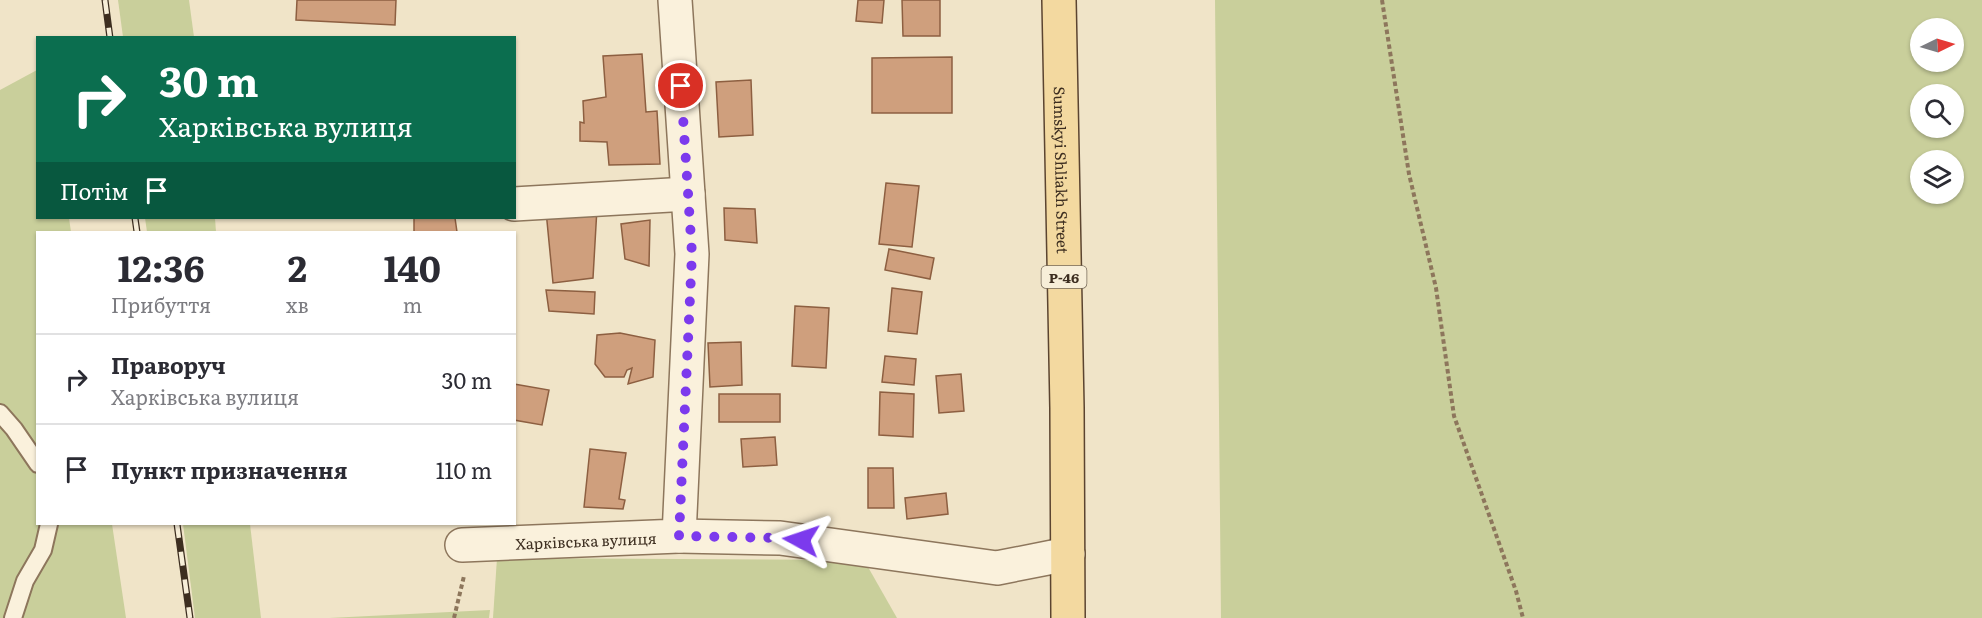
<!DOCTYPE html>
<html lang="uk">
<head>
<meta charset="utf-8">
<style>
	:root { --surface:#fff; --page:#f2f2f3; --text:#2b2b33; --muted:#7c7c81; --line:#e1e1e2 }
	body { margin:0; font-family:Literata,serif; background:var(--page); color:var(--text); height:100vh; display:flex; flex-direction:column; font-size:22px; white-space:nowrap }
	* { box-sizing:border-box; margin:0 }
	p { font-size:20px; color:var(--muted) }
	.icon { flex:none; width:33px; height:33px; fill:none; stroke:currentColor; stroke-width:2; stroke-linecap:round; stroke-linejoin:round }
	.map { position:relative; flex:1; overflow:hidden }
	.drawer { position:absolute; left:36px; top:231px; width:480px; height:294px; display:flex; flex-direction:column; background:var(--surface); border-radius:0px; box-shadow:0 2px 4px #0004 }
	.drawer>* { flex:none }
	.banner { position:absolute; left:36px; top:36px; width:480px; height:183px; border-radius:0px; box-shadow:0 2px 4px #0004; background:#0b6e4f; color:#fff; overflow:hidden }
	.needle { width:39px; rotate:85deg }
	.controls { position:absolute; left:1910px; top:18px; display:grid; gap:12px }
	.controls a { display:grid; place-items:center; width:54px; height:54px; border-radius:50%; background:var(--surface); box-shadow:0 2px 4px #0004; font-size:30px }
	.pin { position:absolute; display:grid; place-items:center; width:51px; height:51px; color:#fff; margin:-26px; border:3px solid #fff; border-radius:50%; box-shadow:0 2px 6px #0007 }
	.me { position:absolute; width:66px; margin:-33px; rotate:275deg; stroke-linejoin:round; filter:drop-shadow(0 0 4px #0008) }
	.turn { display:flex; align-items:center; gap:21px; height:126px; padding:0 24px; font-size:27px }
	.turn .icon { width:78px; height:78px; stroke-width:2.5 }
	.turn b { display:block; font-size:42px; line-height:51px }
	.then { display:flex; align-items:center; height:57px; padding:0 24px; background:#0003; gap:12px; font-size:22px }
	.eta { display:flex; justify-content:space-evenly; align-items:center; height:102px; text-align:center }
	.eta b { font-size:36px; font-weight:700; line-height:42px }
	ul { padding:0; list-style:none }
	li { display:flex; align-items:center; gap:18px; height:90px; padding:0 24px; border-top:2px solid var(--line) }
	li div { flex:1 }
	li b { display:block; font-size:22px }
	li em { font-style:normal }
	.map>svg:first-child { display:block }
	.green { fill:#c9cf9b; fill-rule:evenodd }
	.building { fill:#cf9f7d; stroke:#8d5f41; stroke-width:1.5 }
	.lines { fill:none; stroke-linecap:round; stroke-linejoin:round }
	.lane-casing { stroke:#8d765c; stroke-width:20 }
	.street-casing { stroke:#8d765c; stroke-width:36 }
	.primary-casing { stroke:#5b4430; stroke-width:36 }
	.path { stroke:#8d765c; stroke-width:4; stroke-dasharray:4.5 3; stroke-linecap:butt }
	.lane { stroke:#faf1dc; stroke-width:16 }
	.street { stroke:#faf1dc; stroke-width:33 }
	.primary { stroke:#f3d9a0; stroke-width:33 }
	.rail-casing { stroke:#3d2e20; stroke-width:7 }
	.rail { stroke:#f7eed8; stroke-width:4.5; stroke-dasharray:14; stroke-linecap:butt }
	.route { stroke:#7c3aed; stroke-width:10; stroke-dasharray:0 18 }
	.labels { text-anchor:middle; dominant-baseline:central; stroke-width:6; stroke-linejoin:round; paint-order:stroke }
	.shield { fill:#f7eed8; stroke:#756857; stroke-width:1.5 }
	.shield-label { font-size:14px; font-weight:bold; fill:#3d2e20 }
	.street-label { font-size:15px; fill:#3d2e20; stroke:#f7eed8 }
</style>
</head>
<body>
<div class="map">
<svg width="1982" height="618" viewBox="0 0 1982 618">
	<rect width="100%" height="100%" fill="#f0e4c8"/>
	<g class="green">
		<polygon points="118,0 189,0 194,37 123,37"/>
		<path d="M1215,0H1982V618H1221ZM1953,28V62H1920V28ZM1953,94V128H1920V94ZM1953,160V194H1920V160Z"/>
		<polygon points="37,70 38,218 69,218 71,232 38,232 38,524 112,524 126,618 0,618 0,90"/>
		<polygon points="145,218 215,218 216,232 147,232"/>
		<polygon points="183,524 250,524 261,618 195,618"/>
		<polygon points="497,558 864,560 897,618 493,618"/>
		<polygon points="490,610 489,618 329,618"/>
	</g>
	<g class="building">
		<polygon points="297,0 396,0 395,25 296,20"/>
		<polygon points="858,0 884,0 882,23 856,21"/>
		<polygon points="902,0 940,0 940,36 903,36"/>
		<polygon points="642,54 646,112 657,111 660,164 609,165 607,142 580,141 580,122 584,123 583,101 606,97 603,56"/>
		<polygon points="952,57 952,113 872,113 872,58"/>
		<polygon points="751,80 753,135 719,137 716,82"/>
		<polygon points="886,183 919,186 912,247 879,244"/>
		<polygon points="597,208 593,278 553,283 546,211"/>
		<polygon points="724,208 755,209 757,243 725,240"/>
		<polygon points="414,218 455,218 457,232 414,232"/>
		<polygon points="650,220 649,266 625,259 621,224"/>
		<polygon points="889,249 934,258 930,279 885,270"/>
		<polygon points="892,288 922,292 917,334 888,331"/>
		<polygon points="546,290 595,292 594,314 549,311"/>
		<polygon points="795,306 829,308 826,368 792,366"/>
		<polygon points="620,333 655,340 653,377 628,384 632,368 627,370 624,377 605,377 595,364 597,335"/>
		<polygon points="741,342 742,385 710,387 708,343"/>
		<polygon points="885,356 916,359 914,385 882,382"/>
		<polygon points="961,374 964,411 939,413 936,376"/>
		<polygon points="514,384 549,390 542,425 514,420"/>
		<polygon points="880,392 914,394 913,437 879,435"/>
		<rect x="719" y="394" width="61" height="28"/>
		<polygon points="775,437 777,465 743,467 741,439"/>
		<polygon points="590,449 626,453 619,499 625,500 623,509 584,507"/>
		<polygon points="868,468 893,468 894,508 868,508"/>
		<polygon points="946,493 948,514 907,519 905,498"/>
	</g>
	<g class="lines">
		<g class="lane-casing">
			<g id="lane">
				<polyline points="0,413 14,429 38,464"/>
				<polyline points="13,618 25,581 43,550 49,524"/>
			</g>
		</g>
		<g class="street-casing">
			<g id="street">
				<polyline points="514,204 688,194"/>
				<polyline points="679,536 780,538 997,568 1068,554"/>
				<path id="s1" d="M462,545L679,536L692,254L675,0"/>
			</g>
		</g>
		<g class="primary-casing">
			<g id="primary">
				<path id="s2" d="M1059,0L1067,408L1068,618"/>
			</g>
		</g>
		<g class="path">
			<polyline points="1382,0 1409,174 1436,288 1454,416 1516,591 1523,618"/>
			<polyline points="454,618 464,576"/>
		</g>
		<use href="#lane" class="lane"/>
		<use href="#street" class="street"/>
		<use href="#primary" class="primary"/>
		<g class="rail-casing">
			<g id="rail">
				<polyline points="105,0 110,38"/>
				<polyline points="135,218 137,232"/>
				<polyline points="177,524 190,618"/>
			</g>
		</g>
		<use href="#rail" class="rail"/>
	</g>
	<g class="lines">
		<polyline class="route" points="681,86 692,254 679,536 780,538 801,540"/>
	</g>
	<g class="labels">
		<rect class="shield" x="1041.5" y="266" width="45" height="22" rx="4.5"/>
		<g class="shield-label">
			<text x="1064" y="277">Р-46</text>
		</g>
		<g class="street-label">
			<text stroke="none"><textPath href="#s2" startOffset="170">Sumskyi Shliakh Street</textPath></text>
			<text stroke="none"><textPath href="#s1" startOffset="124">Харківська вулиця</textPath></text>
		</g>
	</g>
</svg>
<div class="controls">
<a><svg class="needle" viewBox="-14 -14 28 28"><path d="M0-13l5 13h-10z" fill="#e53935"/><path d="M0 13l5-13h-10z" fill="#7c7c81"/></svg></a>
<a><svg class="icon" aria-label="search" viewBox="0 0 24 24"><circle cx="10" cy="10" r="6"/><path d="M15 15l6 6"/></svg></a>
<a><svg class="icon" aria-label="layers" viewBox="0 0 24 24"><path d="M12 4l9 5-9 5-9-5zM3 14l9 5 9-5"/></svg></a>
</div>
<div class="pin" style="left:681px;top:86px;background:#d93025"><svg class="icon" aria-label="arrive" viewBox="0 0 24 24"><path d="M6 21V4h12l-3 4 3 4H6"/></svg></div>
<svg class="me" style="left:801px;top:540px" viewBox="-20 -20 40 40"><path d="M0-17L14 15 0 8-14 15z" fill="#7c3aed" stroke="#fff" stroke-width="4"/></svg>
<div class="banner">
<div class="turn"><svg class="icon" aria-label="right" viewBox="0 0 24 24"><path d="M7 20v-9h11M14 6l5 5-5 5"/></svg><div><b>30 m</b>Харківська вулиця</div></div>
<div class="then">Потім<svg class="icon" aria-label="arrive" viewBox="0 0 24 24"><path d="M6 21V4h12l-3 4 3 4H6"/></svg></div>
</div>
<section class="drawer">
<div class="eta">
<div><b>12:36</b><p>Прибуття</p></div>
<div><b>2</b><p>хв</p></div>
<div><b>140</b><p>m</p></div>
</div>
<ul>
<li><svg class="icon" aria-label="right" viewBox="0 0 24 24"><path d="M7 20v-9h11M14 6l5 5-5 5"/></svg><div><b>Праворуч</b><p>Харківська вулиця</p></div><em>30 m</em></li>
<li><svg class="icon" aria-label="arrive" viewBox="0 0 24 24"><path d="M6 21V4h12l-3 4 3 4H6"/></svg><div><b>Пункт призначення</b></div><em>110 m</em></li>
</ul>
</section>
</div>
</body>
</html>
